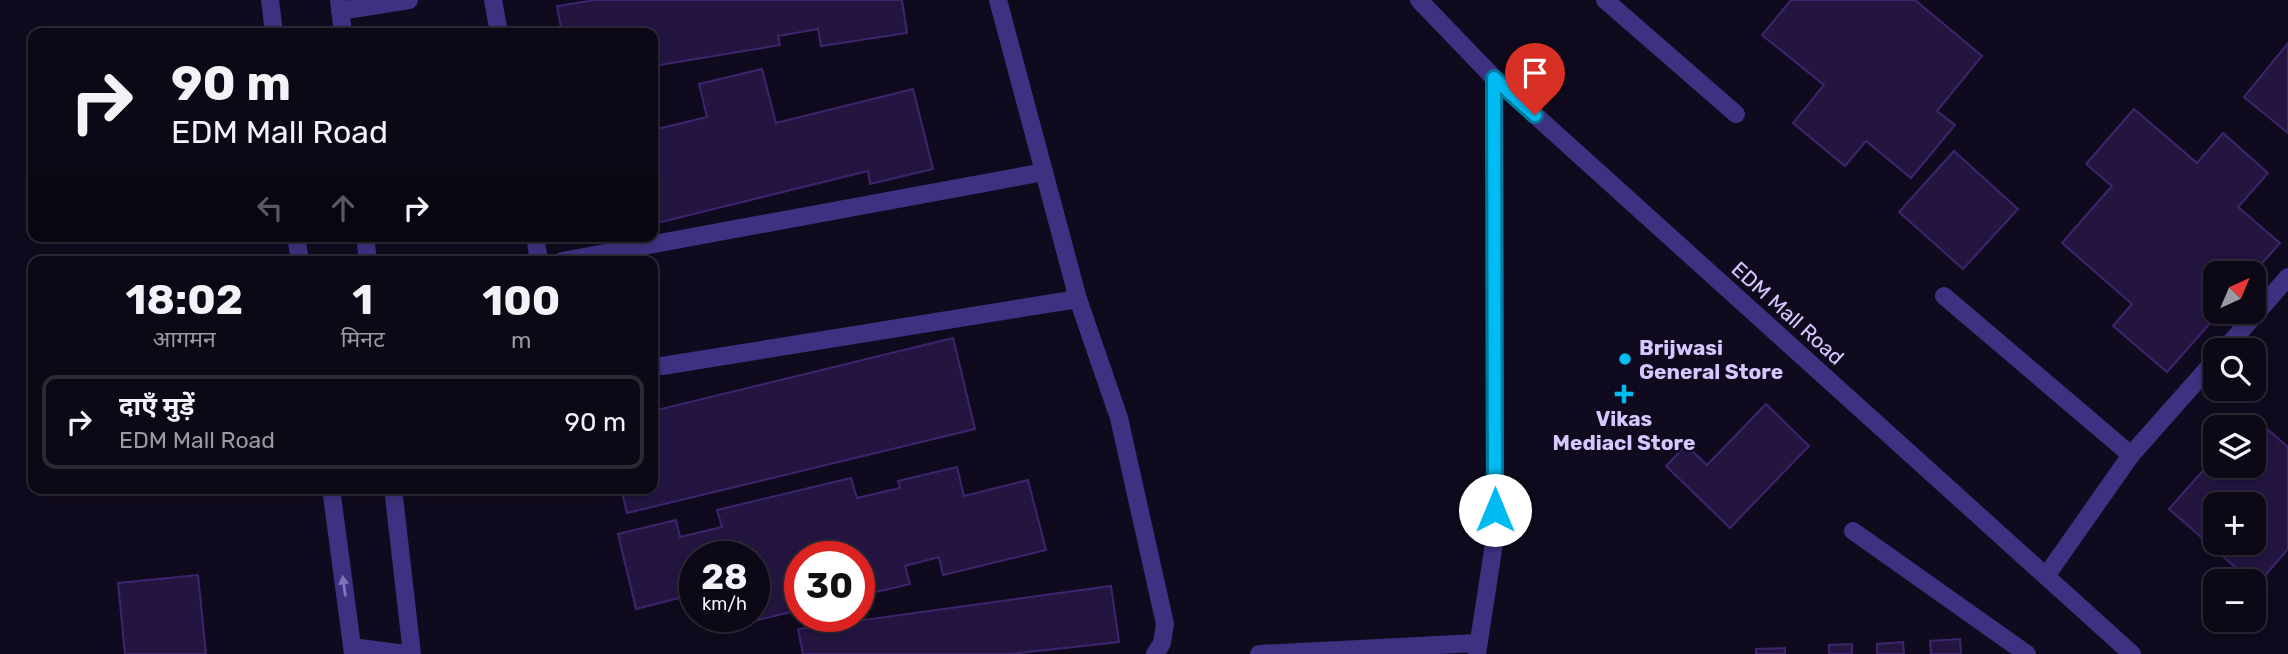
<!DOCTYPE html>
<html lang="hi">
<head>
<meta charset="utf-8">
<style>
	:root { --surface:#0c0816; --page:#15111f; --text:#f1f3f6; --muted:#9a9aa1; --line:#2c2935 }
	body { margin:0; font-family:Rubik,"Noto Sans Devanagari",sans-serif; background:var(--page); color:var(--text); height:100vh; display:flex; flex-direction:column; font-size:26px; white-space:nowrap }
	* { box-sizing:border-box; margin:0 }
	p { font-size:23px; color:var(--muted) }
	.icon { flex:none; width:38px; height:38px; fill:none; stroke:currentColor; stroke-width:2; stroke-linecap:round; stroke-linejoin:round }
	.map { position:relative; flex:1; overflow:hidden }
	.side { position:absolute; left:28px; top:256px; width:630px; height:238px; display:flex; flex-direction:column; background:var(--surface); border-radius:14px; box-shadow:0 4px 10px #0003,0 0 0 2px var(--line) }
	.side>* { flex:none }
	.hud { position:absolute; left:28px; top:28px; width:630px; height:214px; border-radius:14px; box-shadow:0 4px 10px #0003,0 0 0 2px var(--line); background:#0c0816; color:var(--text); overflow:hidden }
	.needle { width:46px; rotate:44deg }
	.buttons { position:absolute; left:2203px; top:261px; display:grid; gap:14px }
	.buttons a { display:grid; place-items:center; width:63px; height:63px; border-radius:14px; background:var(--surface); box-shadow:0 4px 10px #0003,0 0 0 2px var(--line); font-size:35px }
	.speed { position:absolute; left:679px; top:541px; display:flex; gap:14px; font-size:35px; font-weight:700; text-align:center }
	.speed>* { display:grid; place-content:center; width:91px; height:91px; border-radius:50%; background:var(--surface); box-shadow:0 4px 10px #0003,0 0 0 2px var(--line); line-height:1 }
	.speed small { font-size:18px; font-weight:400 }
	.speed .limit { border:10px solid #d22; background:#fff; color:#111 }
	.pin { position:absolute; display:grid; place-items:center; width:60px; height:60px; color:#fff; margin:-72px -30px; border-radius:50% 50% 50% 0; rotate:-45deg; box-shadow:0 0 7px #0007 }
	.pin .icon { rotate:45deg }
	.me { position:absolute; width:77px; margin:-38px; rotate:0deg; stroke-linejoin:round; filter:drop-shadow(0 0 5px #0008) }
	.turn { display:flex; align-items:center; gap:24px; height:147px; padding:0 28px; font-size:32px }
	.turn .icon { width:91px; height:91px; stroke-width:2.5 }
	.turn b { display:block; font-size:49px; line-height:60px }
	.lanes { display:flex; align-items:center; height:66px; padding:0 28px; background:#0003; justify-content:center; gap:35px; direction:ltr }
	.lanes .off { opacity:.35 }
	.eta { display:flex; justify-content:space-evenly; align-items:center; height:119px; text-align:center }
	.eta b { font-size:42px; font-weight:700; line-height:49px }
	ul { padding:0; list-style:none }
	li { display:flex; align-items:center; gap:21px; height:94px; margin:0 14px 10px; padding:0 14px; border:4px solid var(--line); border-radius:14px }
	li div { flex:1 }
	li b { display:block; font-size:26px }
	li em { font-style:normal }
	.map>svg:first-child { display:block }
	.building { fill:#231540; stroke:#3d256e; stroke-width:2; fill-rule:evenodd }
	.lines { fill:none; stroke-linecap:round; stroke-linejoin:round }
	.street { stroke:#3f3181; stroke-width:18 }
	.oneway { fill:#8274ba }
	.route-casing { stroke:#007a9d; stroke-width:18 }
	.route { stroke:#00bbf2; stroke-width:12 }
	.poi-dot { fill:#00bbf2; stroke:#100a1e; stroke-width:2.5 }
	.labels { text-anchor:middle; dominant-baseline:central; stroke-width:5; stroke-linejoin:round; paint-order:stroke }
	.street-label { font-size:21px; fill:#d5c7ff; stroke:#100a1e }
	.poi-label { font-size:21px; font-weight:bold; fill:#d5c7ff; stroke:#100a1e; text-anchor:start }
</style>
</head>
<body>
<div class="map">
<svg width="2288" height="654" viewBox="0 0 2288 654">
	<rect width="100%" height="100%" fill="#100a1e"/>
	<g class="building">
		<polygon points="595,0 902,0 907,33 821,46 818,29 778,36 780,45 653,66 653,33 562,33 557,6"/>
		<polygon points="1791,0 1915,0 1982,56 1937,111 1955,125 1911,178 1866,141 1845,166 1793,123 1824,85 1762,35"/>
		<polygon points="2288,43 2288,133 2244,97"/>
		<polygon points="762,69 776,123 913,89 933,169 870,184 868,171 653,224 653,130 707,117 699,84"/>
		<polygon points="2134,109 2197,163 2223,133 2268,173 2238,207 2280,243 2253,273 2216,273 2216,312 2220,312 2167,372 2113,326 2132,304 2062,243 2112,186 2086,164"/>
		<polygon points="1954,151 2018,209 1963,269 1899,212"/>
		<polygon points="953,338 975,429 627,513 621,488 653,488 653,411"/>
		<polygon points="1766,404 1809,446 1730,528 1666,466 1686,445 1707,465"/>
		<path d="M2251,415L2288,447V549L2256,586L2254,581H2251L2169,509L2216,456V466H2254V427H2241ZM2216,504H2254V542H2216Z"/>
		<polygon points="957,467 964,496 1028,480 1046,550 943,575 939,557 905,566 910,584 859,596 859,556 800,556 800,580 784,584 791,612 754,621 754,556 695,556 695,594 636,609 618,534 676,520 680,537 722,527 717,510 851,478 857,498 900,488 898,481"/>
		<polygon points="198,575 206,654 125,654 118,583"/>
		<polygon points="1111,586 1119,642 1010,654 803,654 798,629"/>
		<polygon points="1960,639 1961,654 1931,654 1930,641"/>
		<polygon points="1903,642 1904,654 1877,654 1877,644"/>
		<polygon points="1852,644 1852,654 1829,654 1829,645"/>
		<polygon points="1785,648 1785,654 1756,654 1756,649"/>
	</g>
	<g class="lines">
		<g class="street">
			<polyline points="270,0 274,33"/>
			<polyline points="339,0 343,33"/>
			<polyline points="493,0 499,33"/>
			<polyline points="998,0 1078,299 1119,418 1165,624 1162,643 1155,654"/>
			<polyline points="1419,0 1494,78 2132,654"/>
			<polyline points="1605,0 1736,114"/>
			<polyline points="340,11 409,0"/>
			<polyline points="296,236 300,261"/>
			<polyline points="365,236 368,261"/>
			<polyline points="535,236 539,261"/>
			<polyline points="562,261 1044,172"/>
			<polyline points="1944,296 2131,455 2216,359"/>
			<polyline points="2224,350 2288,277"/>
			<polyline points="662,366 1078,299"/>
			<polyline points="331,488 353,654"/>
			<polyline points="393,488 412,654"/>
			<polyline points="1853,531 2027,654"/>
			<polyline points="2046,576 2131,455"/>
			<polyline points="352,647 406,654"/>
			<polyline points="1259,654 1478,643"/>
			<polyline points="1477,654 1495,537 1494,78"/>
		</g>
	</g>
	<defs><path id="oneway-solid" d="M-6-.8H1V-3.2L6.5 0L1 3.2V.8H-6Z" transform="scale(1.75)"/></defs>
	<use class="oneway" href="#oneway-solid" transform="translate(344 586) rotate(-98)"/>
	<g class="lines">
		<g class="route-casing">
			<polyline id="route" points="1495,510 1494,78 1535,115"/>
		</g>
		<use href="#route" class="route"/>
	</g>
	<g class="poi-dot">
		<circle cx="1625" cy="359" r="7"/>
		<path d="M1620.5 383.5h7v7h7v7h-7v7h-7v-7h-7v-7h7z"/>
	</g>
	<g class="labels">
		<g class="street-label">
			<text transform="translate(1788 313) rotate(42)">EDM Mall Road</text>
		</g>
		<g class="poi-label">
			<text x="1639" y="347">Brijwasi<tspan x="1639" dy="24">General Store</tspan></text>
			<text x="1624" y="418" text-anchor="middle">Vikas<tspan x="1624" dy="24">Mediacl Store</tspan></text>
		</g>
	</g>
</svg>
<div class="buttons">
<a><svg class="needle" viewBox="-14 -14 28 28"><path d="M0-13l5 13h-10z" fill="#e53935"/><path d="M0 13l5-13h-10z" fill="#9a9aa1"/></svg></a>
<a><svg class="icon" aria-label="search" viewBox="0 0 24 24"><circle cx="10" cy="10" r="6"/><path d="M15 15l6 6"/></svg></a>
<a><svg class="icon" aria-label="layers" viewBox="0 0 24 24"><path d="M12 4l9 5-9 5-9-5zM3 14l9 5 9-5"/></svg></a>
<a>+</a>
<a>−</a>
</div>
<div class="speed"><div>28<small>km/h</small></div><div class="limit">30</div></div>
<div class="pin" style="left:1535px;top:115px;background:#d93025"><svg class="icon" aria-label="arrive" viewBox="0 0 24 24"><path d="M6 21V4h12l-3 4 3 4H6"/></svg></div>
<svg class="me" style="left:1495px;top:510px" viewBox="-20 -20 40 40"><circle r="19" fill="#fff"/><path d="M0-13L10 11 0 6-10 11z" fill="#00bbf2"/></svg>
<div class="hud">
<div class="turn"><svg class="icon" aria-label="right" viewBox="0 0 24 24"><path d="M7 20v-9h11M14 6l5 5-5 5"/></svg><div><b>90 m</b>EDM Mall Road</div></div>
<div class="lanes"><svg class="icon off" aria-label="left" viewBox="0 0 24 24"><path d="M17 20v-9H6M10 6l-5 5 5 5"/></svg><svg class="icon off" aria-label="ahead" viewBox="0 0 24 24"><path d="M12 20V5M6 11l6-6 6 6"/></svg><svg class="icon" aria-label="right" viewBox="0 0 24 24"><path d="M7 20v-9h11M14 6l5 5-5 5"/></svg></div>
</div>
<section class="side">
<div class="eta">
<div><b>18:02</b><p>आगमन</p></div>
<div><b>1</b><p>मिनट</p></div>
<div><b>100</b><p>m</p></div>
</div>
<ul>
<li><svg class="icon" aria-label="right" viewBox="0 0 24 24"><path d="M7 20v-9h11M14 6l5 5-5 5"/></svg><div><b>दाएँ मुड़ें</b><p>EDM Mall Road</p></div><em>90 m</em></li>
</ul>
</section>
</div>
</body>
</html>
